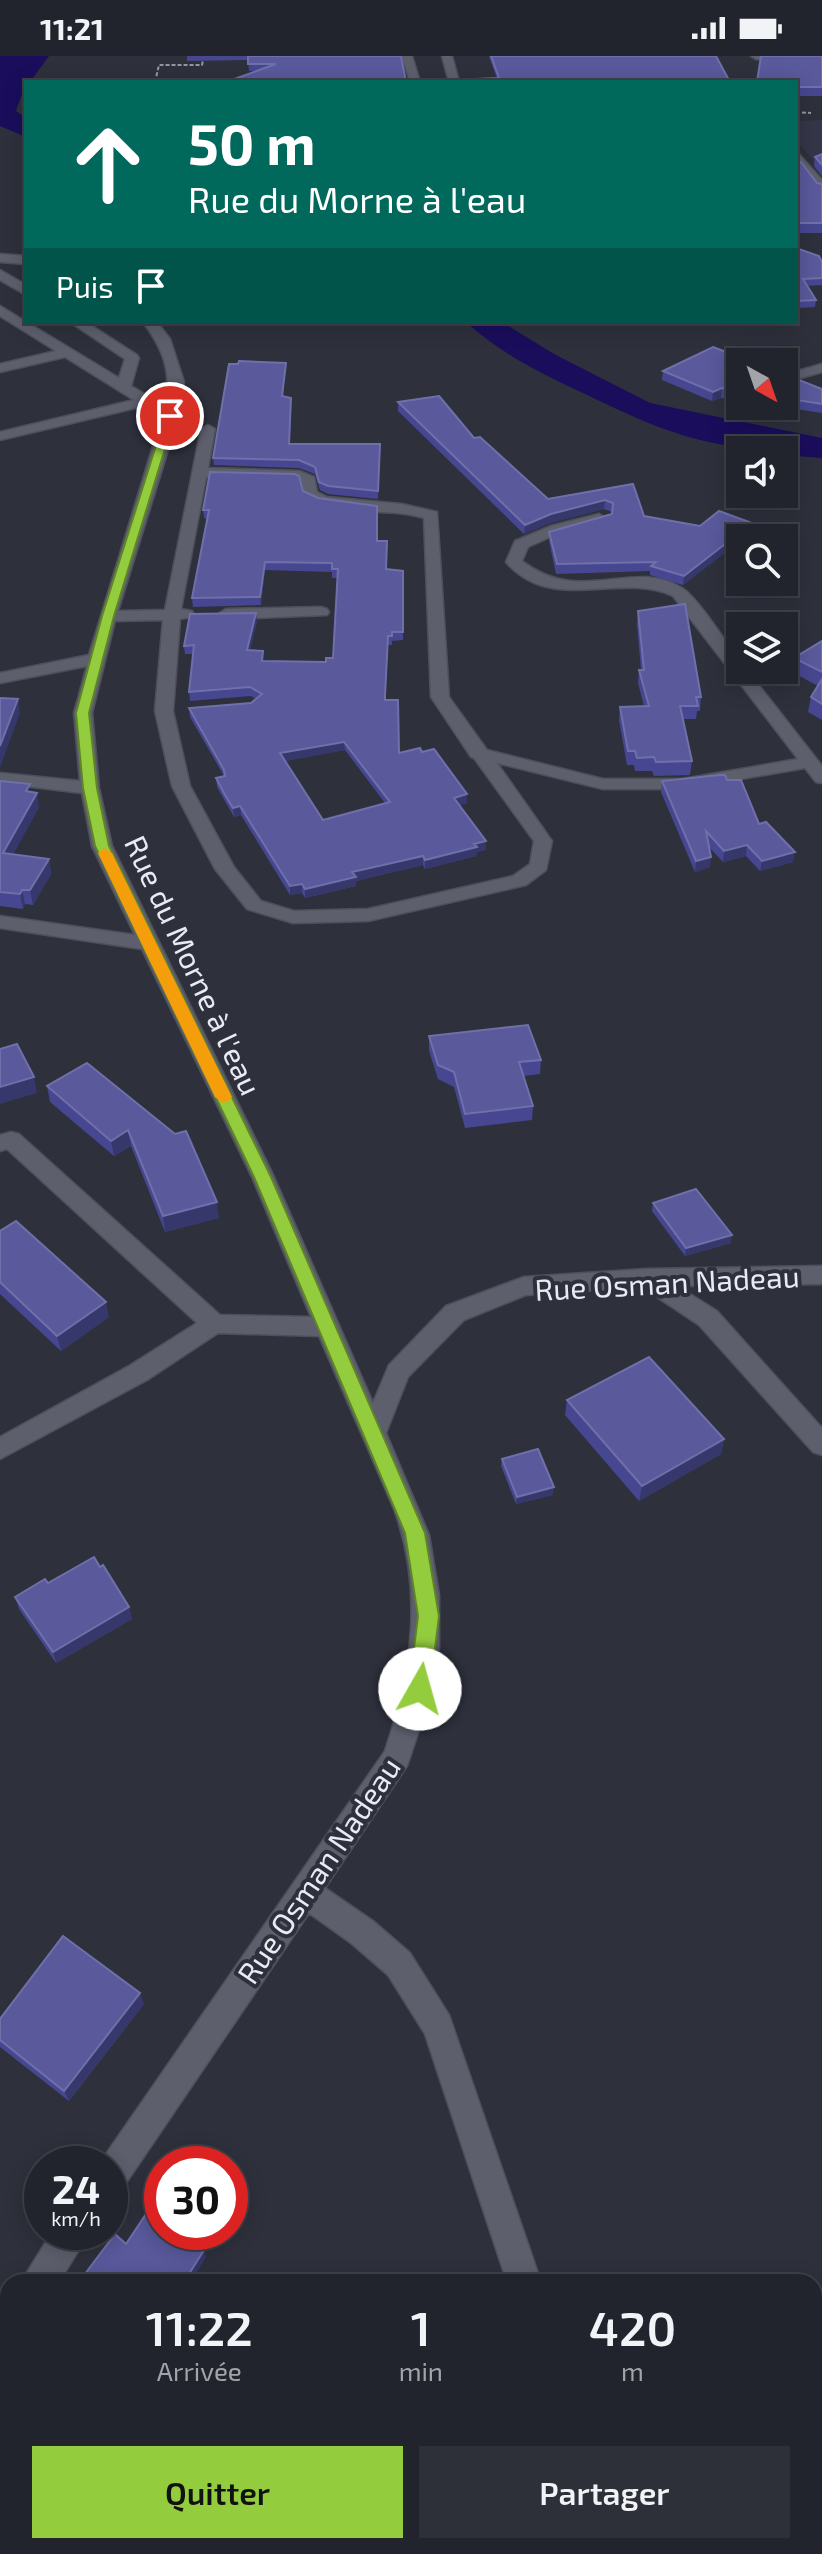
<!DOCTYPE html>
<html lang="fr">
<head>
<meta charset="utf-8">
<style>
	:root { --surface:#22242d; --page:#2e3039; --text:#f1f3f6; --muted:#a2a4aa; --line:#3f4149; --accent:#93cd3d }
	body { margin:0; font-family:"Exo 2",sans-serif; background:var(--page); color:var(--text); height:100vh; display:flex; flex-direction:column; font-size:30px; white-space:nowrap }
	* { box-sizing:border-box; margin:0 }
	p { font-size:26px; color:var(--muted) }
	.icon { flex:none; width:44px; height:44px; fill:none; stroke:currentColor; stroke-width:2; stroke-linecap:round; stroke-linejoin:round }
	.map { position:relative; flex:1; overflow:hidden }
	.sheet { position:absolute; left:0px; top:2218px; width:822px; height:280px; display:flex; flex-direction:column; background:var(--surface); border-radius:24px 24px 0 0; box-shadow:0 4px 20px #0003,0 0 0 2px var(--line) }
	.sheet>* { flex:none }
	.hud { position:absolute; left:24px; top:24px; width:774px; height:244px; border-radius:0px; box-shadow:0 4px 20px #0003,0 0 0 2px var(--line); background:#00695c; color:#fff; overflow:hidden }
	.needle { width:52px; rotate:140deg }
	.controls { position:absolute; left:726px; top:292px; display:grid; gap:16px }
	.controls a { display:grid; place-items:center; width:72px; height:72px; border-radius:0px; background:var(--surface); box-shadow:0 4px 20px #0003,0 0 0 2px var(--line); font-size:40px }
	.speed { position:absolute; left:24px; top:2090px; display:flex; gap:16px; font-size:40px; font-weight:700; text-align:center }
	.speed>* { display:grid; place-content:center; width:104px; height:104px; border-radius:50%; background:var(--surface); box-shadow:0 4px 20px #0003,0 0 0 2px var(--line); line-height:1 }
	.speed small { font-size:20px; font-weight:400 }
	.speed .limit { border:12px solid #d22; background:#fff; color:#111 }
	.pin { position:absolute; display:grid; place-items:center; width:68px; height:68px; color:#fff; margin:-34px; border:4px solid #fff; border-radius:50%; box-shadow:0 2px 8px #0007 }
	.me { position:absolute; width:88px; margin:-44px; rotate:7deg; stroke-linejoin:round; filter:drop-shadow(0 0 6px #0008) }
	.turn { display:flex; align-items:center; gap:28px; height:168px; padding:0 32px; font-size:36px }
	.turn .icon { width:104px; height:104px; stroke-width:2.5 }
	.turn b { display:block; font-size:56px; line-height:68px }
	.then { display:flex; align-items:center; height:76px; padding:0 32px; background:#0003; gap:16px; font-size:30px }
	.eta { display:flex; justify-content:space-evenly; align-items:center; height:136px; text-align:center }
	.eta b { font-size:48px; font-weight:600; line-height:56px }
	.cta { display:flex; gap:16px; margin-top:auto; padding:16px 32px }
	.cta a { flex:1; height:92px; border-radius:0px; background:var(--accent); color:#111; font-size:32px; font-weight:600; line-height:92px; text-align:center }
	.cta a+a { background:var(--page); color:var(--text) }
	.status { display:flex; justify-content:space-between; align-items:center; height:56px; padding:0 40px; background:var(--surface); direction:ltr }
	.status svg { height:22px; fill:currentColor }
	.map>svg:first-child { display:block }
	.built { fill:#343649 }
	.water { fill:#1a0d5c }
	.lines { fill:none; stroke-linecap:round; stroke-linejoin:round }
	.minor-casing { stroke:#4d4f59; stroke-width:3 }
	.path { stroke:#9496a0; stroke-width:2; stroke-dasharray:4 2; stroke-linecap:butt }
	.minor { fill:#5d5f6d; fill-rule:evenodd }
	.wall { fill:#474791; fill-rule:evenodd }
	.shaded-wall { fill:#36376b }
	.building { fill:#59599c; stroke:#6f70aa; stroke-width:2; fill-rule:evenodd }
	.route { fill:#93cd3d; stroke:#608528; stroke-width:2 }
	.slow { fill:#f59e0b }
	.labels { text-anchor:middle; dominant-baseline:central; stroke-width:8; stroke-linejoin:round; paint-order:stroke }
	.street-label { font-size:30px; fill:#e9eaf3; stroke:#2e303c }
</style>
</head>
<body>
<div class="status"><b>11:21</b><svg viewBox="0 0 49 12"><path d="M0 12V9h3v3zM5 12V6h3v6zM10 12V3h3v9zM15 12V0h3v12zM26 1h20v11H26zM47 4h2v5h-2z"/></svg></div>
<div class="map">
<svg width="822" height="2498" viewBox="0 0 822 2498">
	<rect width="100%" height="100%" fill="#2e303c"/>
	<polygon class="built" points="822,64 822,114 796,84 796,65"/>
	<g class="water">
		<polygon points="0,0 49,0 30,26 26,26 16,55 26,62 26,81 0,70"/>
		<path d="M466,266H502L554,298L650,347L822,382V402L784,399V394C703,394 651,370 581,336C540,317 500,297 466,266Z"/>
	</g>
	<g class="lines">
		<g class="minor-casing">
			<g id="minor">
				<polygon points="402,0 412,0 420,26 410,26"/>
				<polygon points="442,0 452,0 459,26 449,26"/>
				<polygon points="751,0 822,0 822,5 756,3"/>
				<polygon points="796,95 822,124 822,136 818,135 796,106"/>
				<polygon points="0,198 26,200 26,208 0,206"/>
				<polygon points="0,214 26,229 26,239 0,224"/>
				<path d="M0,250L119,322L125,303L70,266H86L137,299L139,302L131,330L165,350C172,316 164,294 143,266H157L170,283L184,326L172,381L118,555L165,554L201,373L208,369L215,373L208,412L299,415L314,421L317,436L327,441L402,448L437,456L449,641L487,694L603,723H683L798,703L673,540C619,515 552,559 506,506L515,485L551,470L599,458L607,463L604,466L561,476L528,491L522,505C582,551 631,501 682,532C698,542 727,588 740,605V614H747L822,710V727L816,726L805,712L683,733H603L497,707L552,785L546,814L526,829L368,865L293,867L247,853L215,813L172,730L155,655L163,564L115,565L92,657L99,732L112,790L274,1121L373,1347L389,1309L446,1250L524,1221L646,1213L822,1210V1228L677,1230L717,1255L822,1372V1399L813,1396L699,1269L642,1231L526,1239L464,1264L408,1321L386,1377L429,1479L439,1539V1592L429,1644L407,1710L325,1832L373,1865L410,1897L449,1959L541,2226H507L425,1978L388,1919L351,1887L309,1857L122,2133L110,2138V2108H99L385,1695C412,1614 424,1535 394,1453L319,1280L218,1277L147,1324L0,1403V1381L129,1310L197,1267L7,1093L0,1095V1079L11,1076L19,1078L220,1259L311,1261L252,1121L142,893L0,872V860L135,879L92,790L82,737L0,727V717L80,725L74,657L87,610L0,627V617L89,599L162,361L144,350L0,384V376L134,344L65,301L0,316V308L56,295L0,260ZM206,421L296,423L302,426L305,441C342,463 385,450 424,462L431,641L471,701L474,702L534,785L530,808L513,820L368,853L294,855L261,845L234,811L190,730L173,655L180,563L192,561L194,558L192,555L181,553Z"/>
				<polygon points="822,308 822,316 801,322 784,318 784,310 801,314"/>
				<polygon points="321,551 327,553 329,556 327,559 226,563 218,558 226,553"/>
				<polygon points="52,2176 90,2176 59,2226 21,2226"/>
				<polygon points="8,2249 8,2290 0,2294 0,2253"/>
				<polygon points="513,2490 551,2490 550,2498 512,2498"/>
			</g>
		</g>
		<g class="path">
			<polyline points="155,26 159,9 202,9 204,0"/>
			<polyline points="796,56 811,57"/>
		</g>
		<use href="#minor" class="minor"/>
	</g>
	<g class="wall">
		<polygon points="187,0 401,0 406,26 497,23 489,0 716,0 730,26 226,26 256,15 249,15 248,4 187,5"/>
		<polygon points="822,0 822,40 796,40 796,26"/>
		<polygon points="822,98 822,120 814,110 815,101"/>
		<polygon points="796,108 817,127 822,128 822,177 796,177"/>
		<polygon points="796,192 822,206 822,229 807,230 816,244 815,251 796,252"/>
		<polygon points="740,306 740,345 721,342 712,345 662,324 663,315"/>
		<polygon points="286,307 283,340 290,388 380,388 378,443 328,438 320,434 315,418 299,412 214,409 213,402 238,308"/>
		<polygon points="784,318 822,333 822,357 775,350 784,350"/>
		<polygon points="398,346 474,382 548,443 633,428 644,460 700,470 752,467 751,477 744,482 740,482 740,485 683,529 650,519 650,515 556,518 549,485 549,476 612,458 612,456 604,453 550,467 524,478 398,355"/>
		<path d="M303,435L377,485L386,513L403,515V584L392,585V589H388L385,642L399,697L467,747L460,749L486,794L477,796L476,800L425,813L423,809L356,825V830L305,842L302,837L290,839L241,759L234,761L217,731L216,722L224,720L190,661L189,652L251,647L256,643L251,640L190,645L189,636L193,598H185L184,590L257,565L250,594L263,605L326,606L333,602L337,522H332V516L265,514L261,549L193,551L192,542L207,463L204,462L203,454ZM345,694L385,747L323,764L285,705Z"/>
		<polygon points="638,555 701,641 700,655 697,655 696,663 683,663 692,705 690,719 654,720 652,715 635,715 634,709 627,709 619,664 620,651 644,650 638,627 639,614 641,614 637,568"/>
		<polygon points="822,585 822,664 808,656 811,641 818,630 792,616 794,602"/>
		<polygon points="727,724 759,768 793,806 760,815 746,800 723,806 709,791 710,811 695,816 661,736 662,725"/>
		<polygon points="0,725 32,736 39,751 13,798 49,803 51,818 33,849 25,848 23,853 0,850"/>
		<polygon points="429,980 541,1004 540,1018 524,1020 533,1050 532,1064 465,1072 454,1031 438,1023 429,995"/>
		<polygon points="47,1030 175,1078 219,1162 165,1176 131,1090 114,1100 50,1046"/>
		<polygon points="653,1147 731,1187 685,1200 652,1155"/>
		<polygon points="0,1175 109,1261 61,1295 0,1238"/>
		<polygon points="567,1344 724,1383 721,1398 639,1445 565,1359"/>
		<polygon points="502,1403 553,1439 516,1448 501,1410"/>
		<polygon points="48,1527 129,1551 132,1563 56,1607 19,1553 15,1541"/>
		<polygon points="144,1948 69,2045 0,1991 0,1963"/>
	</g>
	<g class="shaded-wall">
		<polygon points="722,332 721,342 712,345 713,336"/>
		<polygon points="605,444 604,453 550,467 524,478 525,469 551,458"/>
		<polygon points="752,467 751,477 744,482 740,482 740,485 683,529 684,520"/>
		<polygon points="265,506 265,514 261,549 260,541"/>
		<polygon points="256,557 257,565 248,603 247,594"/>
		<polygon points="18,643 20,657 0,712 0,690"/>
		<polygon points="344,686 345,694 280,706 280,697"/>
		<polygon points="37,737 39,751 6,812 3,797"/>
		<polygon points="467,738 467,747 454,750 454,742"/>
		<polygon points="240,750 241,759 234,761 233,752"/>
		<polygon points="486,785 486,794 477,796 476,800 425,813 425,804"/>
		<polygon points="747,789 746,800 723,806 724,795"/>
		<polygon points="795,796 793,806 760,815 762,805"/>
		<polygon points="423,800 423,809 356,825 356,830 305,842 305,833 352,816"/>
		<polygon points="711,801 710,811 695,816 696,805"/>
		<polygon points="49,803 51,818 33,849 30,834"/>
		<polygon points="302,828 302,837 290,839 290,830"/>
		<polygon points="22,834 25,848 23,853 20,838"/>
		<polygon points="34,1021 37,1037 0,1048 0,1031"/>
		<polygon points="128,1074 131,1090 114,1100 111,1085"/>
		<polygon points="217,1146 219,1162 165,1176 163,1160"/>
		<polygon points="732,1179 731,1187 685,1200 686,1192"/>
		<polygon points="106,1246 109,1261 61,1295 57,1280"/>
		<polygon points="724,1383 721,1398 639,1445 642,1430"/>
		<polygon points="554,1431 553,1439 516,1448 517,1441"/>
		<polygon points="129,1551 132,1563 56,1607 53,1596"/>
		<polygon points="140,1937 144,1948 69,2045 64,2035"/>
		<polygon points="204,2194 206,2201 191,2226 184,2226"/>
		<polygon points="57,2490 60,2490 63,2498 60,2498"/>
	</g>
	<g class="building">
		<polygon points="248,0 401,0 406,26 499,22 491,0 716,0 730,26 226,26 276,8 248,8"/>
		<polygon points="761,0 822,0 822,31 796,31 796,26 757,26"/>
		<polygon points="822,98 822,109 815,101"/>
		<polygon points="801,106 817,127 822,128 822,167 796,167 796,108"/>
		<polygon points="796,192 819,200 822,206 822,222 803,223 816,244 796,245"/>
		<polygon points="713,291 752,306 740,306 740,335 722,332 713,336 663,315"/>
		<polygon points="239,305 286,307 282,340 291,342 289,388 380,388 378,435 328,430 319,426 315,411 299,404 213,402 229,308 238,308"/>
		<polygon points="784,318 822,333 822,348 784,342"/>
		<polygon points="439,340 474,382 480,381 548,443 633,428 644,460 700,470 719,455 752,467 684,520 651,510 656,506 557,508 549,476 612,458 613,447 605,444 551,458 525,469 398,346"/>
		<path d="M210,416L295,418L299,420L303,435L318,442L377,450V485H387L386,513L403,515V576H392V580H388L385,640V644H398L399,697L420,692L422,696L434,693L467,738L454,742L486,785L474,788L477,791L425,804L423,800L352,816L356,821L305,833L302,828L290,830L240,750L233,752L225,739L216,722L225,720L224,714L189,652L251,647L262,638L250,631L189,636L194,589L184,590L190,558L256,557L247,594L263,595L262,605L326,606V602H333L338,513H332V507L265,506L260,541L192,542L209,454H203ZM344,686L390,746L323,764L280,697Z"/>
		<polygon points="685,548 701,641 696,641 698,650 680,650 692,705 656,706 654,701 637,702 635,695 628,695 620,651 649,650 639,614 644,614 638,555"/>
		<polygon points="822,585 822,616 794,602"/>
		<polygon points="822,623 822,648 811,641"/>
		<polygon points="0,642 18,643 0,690"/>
		<polygon points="720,719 725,719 727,724 741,724 759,768 766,766 795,796 762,805 747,789 724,795 706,775 711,801 696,805 662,725"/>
		<polygon points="0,725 30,728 26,735 37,737 3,797 49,803 30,834 22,834 20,838 0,836"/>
		<polygon points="528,969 541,1004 519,1006 533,1050 465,1058 454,1016 438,1009 429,980"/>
		<polygon points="17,988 34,1021 0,1031 0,993"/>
		<polygon points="87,1007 175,1078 186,1075 217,1146 163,1160 128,1074 111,1085 47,1030"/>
		<polygon points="696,1133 732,1179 686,1192 653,1147"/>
		<polygon points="16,1165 106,1246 57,1280 0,1226 0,1175"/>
		<polygon points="649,1301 724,1383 642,1430 567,1344"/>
		<polygon points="538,1393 554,1431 517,1441 502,1403"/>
		<polygon points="94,1501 100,1511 103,1509 129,1551 53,1596 15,1541 45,1523 48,1527"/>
		<polygon points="63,1880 140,1937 64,2035 0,1984 0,1963"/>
		<polygon points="150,2152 162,2162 162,2176 181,2176 204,2194 184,2226 79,2226 115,2178 126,2188"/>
		<polygon points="8,2462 8,2490 57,2490 60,2498 0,2498 0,2466"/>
		<polygon points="696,2490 751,2490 753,2498 633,2498"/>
	</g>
	<polygon class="route" points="166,358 175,360 114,560 89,657 97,732 109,790 271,1121 425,1477 439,1560 430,1633 427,1640 420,1643 412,1640 409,1633 418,1560 405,1477 254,1121 95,790 83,732 76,657 102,560"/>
	<polygon class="slow" points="105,792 112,797 232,1041 229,1045 223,1047 215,1041 98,797"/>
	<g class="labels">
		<g class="street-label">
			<text transform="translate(194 909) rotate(65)">Rue du Morne à l'eau</text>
			<text transform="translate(667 1226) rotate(-3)">Rue Osman Nadeau</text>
			<text transform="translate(318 1814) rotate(-56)">Rue Osman Nadeau</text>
		</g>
	</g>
</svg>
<div class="controls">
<a><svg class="needle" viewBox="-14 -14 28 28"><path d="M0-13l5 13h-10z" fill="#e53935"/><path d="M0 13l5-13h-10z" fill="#a2a4aa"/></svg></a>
<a><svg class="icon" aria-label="sound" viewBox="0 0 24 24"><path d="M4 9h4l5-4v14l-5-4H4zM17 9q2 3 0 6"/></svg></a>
<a><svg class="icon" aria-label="search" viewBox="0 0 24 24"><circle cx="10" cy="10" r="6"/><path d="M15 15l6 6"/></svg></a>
<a><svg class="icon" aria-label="layers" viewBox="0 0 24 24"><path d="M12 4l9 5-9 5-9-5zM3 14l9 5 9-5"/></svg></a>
</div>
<div class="speed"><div>24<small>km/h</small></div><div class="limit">30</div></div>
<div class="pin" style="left:170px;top:360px;background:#d93025"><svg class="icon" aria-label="arrive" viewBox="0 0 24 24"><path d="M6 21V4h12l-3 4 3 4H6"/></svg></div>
<svg class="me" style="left:420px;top:1633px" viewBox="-20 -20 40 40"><circle r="19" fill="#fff"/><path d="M0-13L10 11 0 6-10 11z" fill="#93cd3d"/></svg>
<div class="hud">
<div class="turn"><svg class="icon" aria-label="ahead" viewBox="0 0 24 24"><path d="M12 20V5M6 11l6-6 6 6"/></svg><div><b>50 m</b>Rue du Morne à l'eau</div></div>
<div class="then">Puis<svg class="icon" aria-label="arrive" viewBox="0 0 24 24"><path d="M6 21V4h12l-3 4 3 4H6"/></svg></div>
</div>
<section class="sheet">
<div class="eta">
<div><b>11:22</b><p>Arrivée</p></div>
<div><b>1</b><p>min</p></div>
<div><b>420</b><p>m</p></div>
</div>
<div class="cta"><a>Quitter</a><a>Partager</a></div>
</section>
</div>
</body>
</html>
